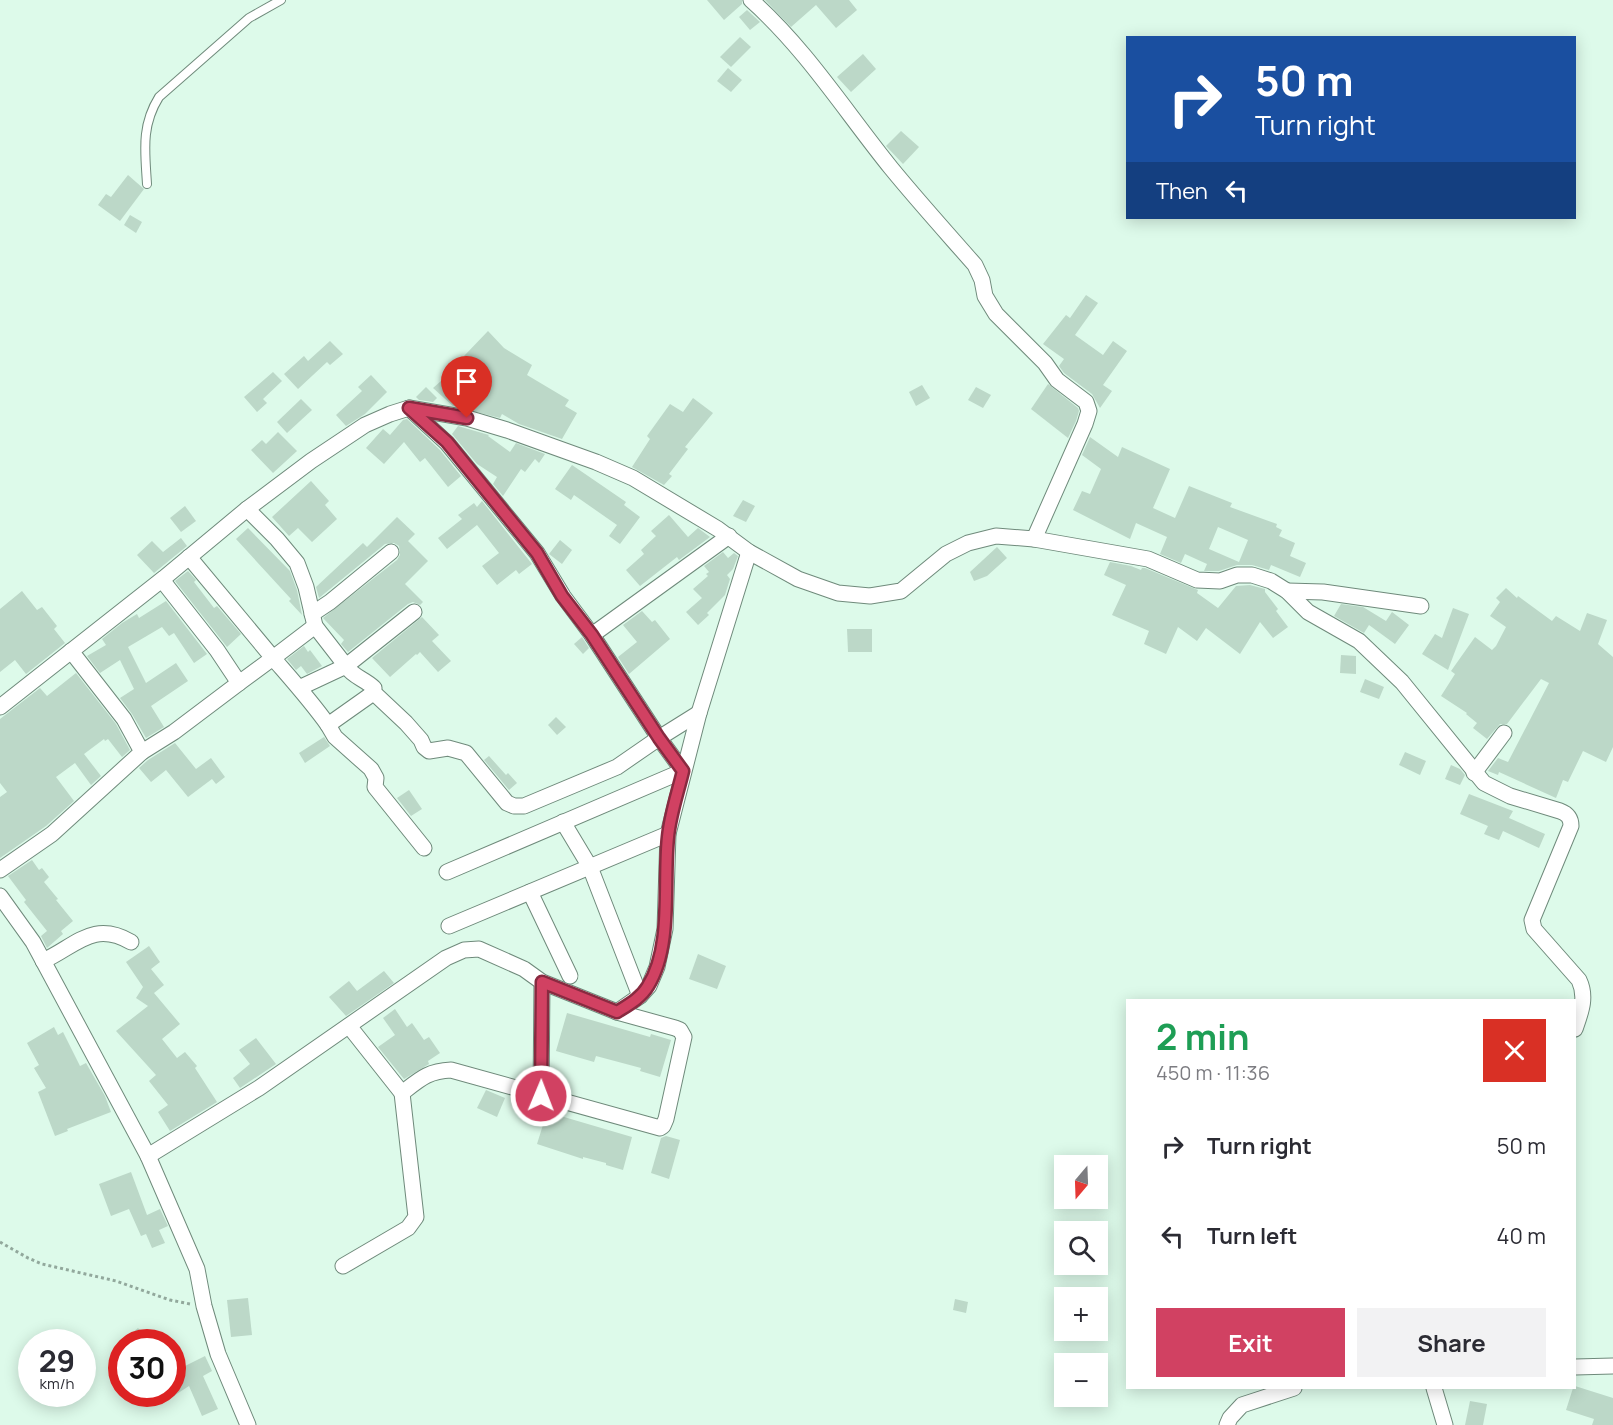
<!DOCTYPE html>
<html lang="en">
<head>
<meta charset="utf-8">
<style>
	:root { --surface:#fff; --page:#f2f2f3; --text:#2b2b33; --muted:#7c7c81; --accent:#d14162 }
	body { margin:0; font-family:Manrope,sans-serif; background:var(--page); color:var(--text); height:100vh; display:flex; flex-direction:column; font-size:22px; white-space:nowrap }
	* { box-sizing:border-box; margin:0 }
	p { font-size:20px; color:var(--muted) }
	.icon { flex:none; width:33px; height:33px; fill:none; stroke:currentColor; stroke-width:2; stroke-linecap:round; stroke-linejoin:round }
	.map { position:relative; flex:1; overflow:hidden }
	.side { position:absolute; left:1126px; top:999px; width:450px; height:390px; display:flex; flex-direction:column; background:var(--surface); border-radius:0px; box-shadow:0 3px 15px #0003 }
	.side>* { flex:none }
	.guide { position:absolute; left:1126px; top:36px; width:450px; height:183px; border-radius:0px; box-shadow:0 3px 15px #0003; background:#1a4fa0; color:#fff; overflow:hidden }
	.needle { width:39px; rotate:199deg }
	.fabs { position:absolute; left:1054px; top:1155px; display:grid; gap:12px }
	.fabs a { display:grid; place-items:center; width:54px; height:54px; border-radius:0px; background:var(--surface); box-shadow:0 3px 15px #0003; font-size:30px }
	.speed { position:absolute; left:18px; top:1329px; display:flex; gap:12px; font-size:30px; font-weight:700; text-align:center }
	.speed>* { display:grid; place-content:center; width:78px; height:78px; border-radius:50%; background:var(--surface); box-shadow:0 3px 15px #0003; line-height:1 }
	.speed small { font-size:15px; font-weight:400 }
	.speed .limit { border:9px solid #d22; background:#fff; color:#111 }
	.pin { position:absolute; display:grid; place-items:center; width:51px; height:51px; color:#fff; margin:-62px -26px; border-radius:50% 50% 50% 0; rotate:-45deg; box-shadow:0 0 6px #0007 }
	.pin .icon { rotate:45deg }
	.me { position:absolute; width:66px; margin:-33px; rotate:1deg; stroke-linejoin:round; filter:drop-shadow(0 0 4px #0008) }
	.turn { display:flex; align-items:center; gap:21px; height:126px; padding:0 30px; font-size:27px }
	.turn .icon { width:78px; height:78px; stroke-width:2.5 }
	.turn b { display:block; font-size:42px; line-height:51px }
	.then { display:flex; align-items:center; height:57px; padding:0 30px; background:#0003; gap:12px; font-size:22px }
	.round { display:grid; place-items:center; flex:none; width:63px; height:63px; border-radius:0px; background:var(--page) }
	.overview { display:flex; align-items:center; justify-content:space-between; height:102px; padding:0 30px }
	h1 { font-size:36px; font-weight:700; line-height:45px; color:#1e9e55 }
	.button { display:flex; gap:12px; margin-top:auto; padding:12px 30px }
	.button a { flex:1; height:69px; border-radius:0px; background:var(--accent); color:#fff; font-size:24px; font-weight:700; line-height:69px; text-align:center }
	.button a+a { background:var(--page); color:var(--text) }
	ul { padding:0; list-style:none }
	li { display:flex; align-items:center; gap:18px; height:90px; padding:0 30px }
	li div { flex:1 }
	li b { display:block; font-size:22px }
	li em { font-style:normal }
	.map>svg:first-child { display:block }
	.building { fill:#bcd8c8; fill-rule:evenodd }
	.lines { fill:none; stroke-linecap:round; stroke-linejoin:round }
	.lane-casing { stroke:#6f8a7b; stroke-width:10 }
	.street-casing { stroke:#6f8a7b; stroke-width:17 }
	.path { stroke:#92a89c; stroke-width:3; stroke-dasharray:3 3; stroke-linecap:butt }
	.lane { stroke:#fff; stroke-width:8 }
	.street { stroke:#fff; stroke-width:15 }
	.route-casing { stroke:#882a40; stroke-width:15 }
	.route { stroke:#d14162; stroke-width:10 }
</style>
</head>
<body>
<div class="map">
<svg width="1613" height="1425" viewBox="0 0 1613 1425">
	<rect width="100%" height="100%" fill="#ddfaea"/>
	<g class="building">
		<polygon points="707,0 742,0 742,4 724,20"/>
		<polygon points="765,0 849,0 857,10 836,28 816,5 791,27"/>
		<polygon points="747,10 760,22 750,30 739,17"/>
		<polygon points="740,37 751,47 731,67 720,57"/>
		<polygon points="863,54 876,69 851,92 837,77"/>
		<polygon points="728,68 742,80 731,92 717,81"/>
		<polygon points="901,131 919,147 903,164 886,146"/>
		<polygon points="128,175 144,189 120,221 98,205 106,194 111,197"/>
		<polygon points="130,215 142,222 136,233 124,225"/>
		<polygon points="1086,295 1098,303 1075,335 1103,355 1113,341 1127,351 1103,385 1112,391 1100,408 1092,394 1064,373 1059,366 1064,359 1043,344 1066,315 1070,318"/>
		<polygon points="488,331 504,348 532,365 527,375 569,400 565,406 577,413 562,439 519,424 502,414 500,418 453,406 433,388 441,381 443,383 467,359 464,356"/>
		<polygon points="330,341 343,354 330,365 327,362 298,389 284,374 304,356 308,361"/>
		<polygon points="273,372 282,381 263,399 267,403 257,412 244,397"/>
		<polygon points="371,375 387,392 365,414 346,426 336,415 362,391 358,387"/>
		<polygon points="1048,384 1078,408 1079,411 1076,421 1068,438 1031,409"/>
		<polygon points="922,385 930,398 916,406 909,392"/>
		<polygon points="426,387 437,398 433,402 419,400 416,397"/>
		<polygon points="976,387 991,395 983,408 968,400"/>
		<polygon points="693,398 713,413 685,447 688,449 669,474 672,476 664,485 632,467 650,439 647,436 670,404 683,412"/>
		<polygon points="301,399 312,410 287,433 277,422"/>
		<polygon points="407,419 440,450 461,476 448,487 425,458 420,462 404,442 384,464 366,448 383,429 390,435 403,420"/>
		<polygon points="458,426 489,435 488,436 510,452 516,443 545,454 539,463 535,459 525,472 521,469 503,496 493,484 497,477 477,464 452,434"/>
		<polygon points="278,432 297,451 273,473 251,450 262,440 266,444"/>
		<path d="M1090,437L1118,457L1122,447L1170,469L1153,508L1175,518L1189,486L1232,503L1230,507L1277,524L1276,527L1282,530L1279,536L1295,543L1290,556L1306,563L1300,577L1271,565L1269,570L1252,565H1237L1219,571H1204L1207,564L1185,554L1181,563L1160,554L1167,537L1136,523L1130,539L1073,510L1082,491L1090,494L1101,469L1082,455ZM1218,527L1248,540L1239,562L1209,549Z"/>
		<polygon points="572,465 626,502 624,505 640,517 620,544 609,536 617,525 574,495 571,500 555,489"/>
		<polygon points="311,481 329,501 325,505 337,519 312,542 298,528 289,536 272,517"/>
		<polygon points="743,500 755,506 746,522 733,516"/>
		<polygon points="482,501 532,564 519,574 516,570 497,585 482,566 499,553 477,525 447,549 438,538 462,519 458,515 474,503 477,507"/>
		<polygon points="185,506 196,521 181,532 170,518"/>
		<polygon points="669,515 688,537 698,528 710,537 679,560 677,557 640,586 626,570 644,554 641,550 656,536 651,531"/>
		<polygon points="397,517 415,534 408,541 428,561 405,584 423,602 420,605 413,602 408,604 348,652 341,644 344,640 323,618 397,560 400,555 399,546 394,543 385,544 319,598 316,587 363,543 367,547"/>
		<polygon points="248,528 290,571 297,590 302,615 289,601 291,599 236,539"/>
		<polygon points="181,538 187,546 154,573 137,555 152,541 163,552"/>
		<polygon points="560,540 572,550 562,564 549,554"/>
		<polygon points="997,547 1007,558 987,576 974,581 970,572"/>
		<polygon points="723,552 728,558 734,553 738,556 733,569 727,575 730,579 725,595 707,613 709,615 698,625 686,612 702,598 693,589 708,576 706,574 709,572 704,566"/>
		<polygon points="1110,562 1131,566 1141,570 1142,568 1145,568 1198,590 1197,593 1218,608 1236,586 1250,585 1265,589 1265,592 1278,609 1276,611 1288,627 1273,638 1260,622 1240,654 1206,628 1197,641 1178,627 1166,654 1144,644 1149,631 1112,615 1126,585 1104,575"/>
		<polygon points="188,571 196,580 194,582 214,608 217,606 241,634 227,647 175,581"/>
		<polygon points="1506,588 1517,598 1518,596 1552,621 1556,616 1580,631 1587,613 1607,620 1598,644 1613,657 1613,747 1606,762 1583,751 1568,782 1563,780 1556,798 1499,772 1498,775 1488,771 1498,758 1508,762 1549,683 1541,679 1507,724 1500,724 1487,739 1473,728 1477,723 1466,714 1467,713 1441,696 1455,674 1451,671 1475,637 1492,650 1496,646 1506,627 1490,616 1500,602 1496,598"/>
		<polygon points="22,591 37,610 42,607 57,626 54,629 65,643 26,674 15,660 0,672 0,609"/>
		<polygon points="166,601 207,654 194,663 174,633 169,636 162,627 128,647 146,683 176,663 188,681 151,706 164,727 146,738 132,714 120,698 134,689 120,660 100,673 87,656 106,645 102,639 122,623 137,614 139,618"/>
		<polygon points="1341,604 1363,607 1386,621 1392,612 1409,625 1395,644 1369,625 1364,633 1334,616"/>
		<polygon points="1453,608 1469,614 1448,670 1422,654 1435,634 1442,638"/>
		<polygon points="642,611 652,622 655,620 670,639 629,674 618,657 637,642 623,625"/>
		<polygon points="422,617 439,635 432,641 451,661 438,672 420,652 417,655 416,654 390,677 372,658"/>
		<polygon points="847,629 872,629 872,652 848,652"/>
		<polygon points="582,637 589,648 583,654 574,644"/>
		<polygon points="304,646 308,652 310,650 322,666 307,674 301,666 296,670 287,659"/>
		<polygon points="1341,655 1356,656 1356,674 1340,673"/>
		<polygon points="76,673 116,724 130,750 122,757 108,739 105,741 104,739 84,754 101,776 91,785 75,763 56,777 74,801 46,826 0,858 0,797 7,792 0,783 0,719 40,688 47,696"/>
		<polygon points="1365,679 1384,687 1379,699 1360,692"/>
		<polygon points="556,717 566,727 557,735 548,725"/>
		<polygon points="324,737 330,746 305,763 299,753"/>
		<polygon points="175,743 196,769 211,758 225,777 216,784 212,779 188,797 166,770 151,782 139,768 148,760"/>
		<polygon points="1405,752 1426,761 1420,775 1399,765"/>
		<polygon points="489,756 506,775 508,773 517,783 509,790 484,760"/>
		<polygon points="1451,765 1460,769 1465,775 1460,785 1445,779"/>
		<polygon points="409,790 422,809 411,816 397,798"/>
		<polygon points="1469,794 1513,811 1509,818 1545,834 1539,848 1503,831 1499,840 1484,834 1488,826 1460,814"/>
		<polygon points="32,860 39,870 42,868 49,877 44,882 58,899 56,900 73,921 61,931 63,934 47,948 41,936 47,931 24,902 26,900 8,876"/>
		<polygon points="149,946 160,962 151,969 164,985 154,993 180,1024 162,1039 177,1058 185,1052 197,1066 195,1068 217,1102 170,1131 158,1112 168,1105 149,1081 156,1075 116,1031 148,1006 136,998 143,987 126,962"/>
		<polygon points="698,954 726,966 717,989 689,979"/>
		<polygon points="384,971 394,983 346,1016 329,997 349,981 357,991"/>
		<polygon points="395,1009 407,1027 412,1023 424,1040 429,1037 440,1053 428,1061 429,1064 404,1079 378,1047 395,1035 383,1018"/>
		<polygon points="567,1013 650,1037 651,1034 671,1040 660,1077 640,1071 641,1068 596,1056 594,1062 556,1051"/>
		<polygon points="54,1027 58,1035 63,1032 80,1066 86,1063 105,1096 111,1112 67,1129 68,1131 55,1136 38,1092 46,1088 34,1068 39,1065 27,1043"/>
		<polygon points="256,1038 276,1064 240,1088 233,1078 250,1064 239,1050"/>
		<polygon points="486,1090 505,1098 497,1117 477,1108"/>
		<polygon points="547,1112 632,1137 623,1170 606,1165 606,1163 583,1157 583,1159 537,1144"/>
		<polygon points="666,1136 680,1140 669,1179 651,1173 661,1138"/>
		<polygon points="131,1172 147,1215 160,1209 168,1226 159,1230 165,1243 152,1248 146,1234 141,1236 129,1209 111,1216 99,1184"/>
		<polygon points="248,1298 252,1335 231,1337 227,1300"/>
		<polygon points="955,1299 968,1302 966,1313 953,1310"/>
		<polygon points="138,1328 151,1342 121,1342"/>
		<polygon points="172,1354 183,1367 205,1356 212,1371 203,1376 218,1409 202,1416 189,1386 172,1397"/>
		<polygon points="1575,1386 1613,1398 1613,1425 1592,1425 1594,1419 1566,1410 1573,1388"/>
		<polygon points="1470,1401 1487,1404 1483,1425 1465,1425"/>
	</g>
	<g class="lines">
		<g class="lane-casing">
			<path id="lane" d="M147,184C145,151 141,126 159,97L249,18L281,0"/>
		</g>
		<g class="street-casing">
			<g id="street">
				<path d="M751,0C806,49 845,111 891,168C918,201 947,233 975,265L982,280L985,296L996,314L1045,363L1057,380L1086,402L1089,411L1085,424L1034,539"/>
				<polyline points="409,408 447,443 537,553 563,596 592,635 659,738 683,771 447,872"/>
				<polyline points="247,509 277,539 297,563 306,587 315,626 346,666 414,612"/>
				<polyline points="189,557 273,658 315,626"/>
				<path d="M162,580L217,650L239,683L273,658C292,680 311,701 328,725L369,696L373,692L374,688C365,679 353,677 346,666L299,688"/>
				<polyline points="1287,591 1323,592 1421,606"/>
				<polyline points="312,614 330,602 391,552"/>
				<polyline points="592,635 729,536"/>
				<polyline points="373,692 406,723 421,740 424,747 429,751 448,748 466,753 507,803 514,806 524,806 617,767 659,738 699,713"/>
				<path d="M0,707L164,578L247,509L311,461L365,425L390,414L409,408L467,418L507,430L596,462L633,478L718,529L749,552L798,579L838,593L870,596L901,591L946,554L968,543L996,536L1034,539L1148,559L1197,580L1220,581L1237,575H1252L1271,581L1287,591L1308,612L1359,641L1402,682L1484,783L1510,796L1560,811C1568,814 1571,818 1571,826L1532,920L1534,929L1579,980C1587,997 1581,1012 1575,1029"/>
				<polyline points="328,725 335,737 371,769 376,778 375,787 424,848"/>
				<polyline points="142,752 174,732 239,683"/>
				<polyline points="1474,773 1504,733"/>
				<polyline points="563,822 590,867 640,996"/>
				<polyline points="0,870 52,834 142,752 124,719 71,651"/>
				<polyline points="530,892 570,976"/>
				<polyline points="0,896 33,942 148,1156 197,1269 204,1306 218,1354 248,1425"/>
				<polyline points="449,926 668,834"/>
				<path d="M43,961C76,946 93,920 131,942"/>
				<path d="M349,1026L402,1093C420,1079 428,1071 451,1070L660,1128L663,1126L666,1119L684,1037L680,1030L675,1028L617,1012"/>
				<polyline points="541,1096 542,982"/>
				<polyline points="148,1156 259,1088 446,958 464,950 479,949 524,969 542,982 617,1012 640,996 649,986 657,967 665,929 668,834 699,713 749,552"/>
				<polyline points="343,1266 408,1228 416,1217 402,1093"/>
				<polyline points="1575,1367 1613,1366"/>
				<polyline points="1434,1388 1445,1425"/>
				<polyline points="1227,1425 1230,1418 1242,1405 1294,1388"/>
			</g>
		</g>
		<polyline class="path" points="0,1242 28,1258 42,1264 116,1281 170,1300 190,1304"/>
		<use href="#lane" class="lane"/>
		<use href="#street" class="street"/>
	</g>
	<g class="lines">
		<g class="route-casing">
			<path id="route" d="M467,418L409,408L447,442L537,553L562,596L592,635L659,738L683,771C678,792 670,815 668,837C663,882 673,946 648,986C641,998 628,1005 617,1012L542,982L541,1096"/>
		</g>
		<use href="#route" class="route"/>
	</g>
</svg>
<div class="fabs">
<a><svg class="needle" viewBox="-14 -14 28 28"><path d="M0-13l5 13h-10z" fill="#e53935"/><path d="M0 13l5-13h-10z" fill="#7c7c81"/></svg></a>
<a><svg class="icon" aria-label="search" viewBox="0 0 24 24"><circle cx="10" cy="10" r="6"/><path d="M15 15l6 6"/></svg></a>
<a>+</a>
<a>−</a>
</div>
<div class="speed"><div>29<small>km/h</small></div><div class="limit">30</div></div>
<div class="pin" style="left:467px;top:418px;background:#d93025"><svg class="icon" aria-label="arrive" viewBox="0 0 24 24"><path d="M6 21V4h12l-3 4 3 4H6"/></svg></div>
<svg class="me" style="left:541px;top:1096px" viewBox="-20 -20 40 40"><circle r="17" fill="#d14162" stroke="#fff" stroke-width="3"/><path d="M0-11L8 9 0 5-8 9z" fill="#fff"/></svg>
<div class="guide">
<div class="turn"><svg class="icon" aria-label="right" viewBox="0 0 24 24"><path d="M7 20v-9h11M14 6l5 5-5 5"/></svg><div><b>50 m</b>Turn right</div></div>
<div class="then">Then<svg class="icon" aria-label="left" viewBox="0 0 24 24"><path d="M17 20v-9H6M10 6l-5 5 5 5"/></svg></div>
</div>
<section class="side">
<div class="overview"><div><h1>2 min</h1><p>450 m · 11:36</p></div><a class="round" style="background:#d93025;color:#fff"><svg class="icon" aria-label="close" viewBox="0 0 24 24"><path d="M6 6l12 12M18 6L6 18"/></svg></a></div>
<ul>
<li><svg class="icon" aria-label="right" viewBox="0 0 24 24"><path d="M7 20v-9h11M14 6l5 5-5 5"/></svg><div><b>Turn right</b></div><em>50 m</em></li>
<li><svg class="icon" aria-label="left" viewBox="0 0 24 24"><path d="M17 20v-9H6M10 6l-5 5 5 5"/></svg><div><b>Turn left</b></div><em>40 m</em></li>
</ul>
<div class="button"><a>Exit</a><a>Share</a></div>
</section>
</div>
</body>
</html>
